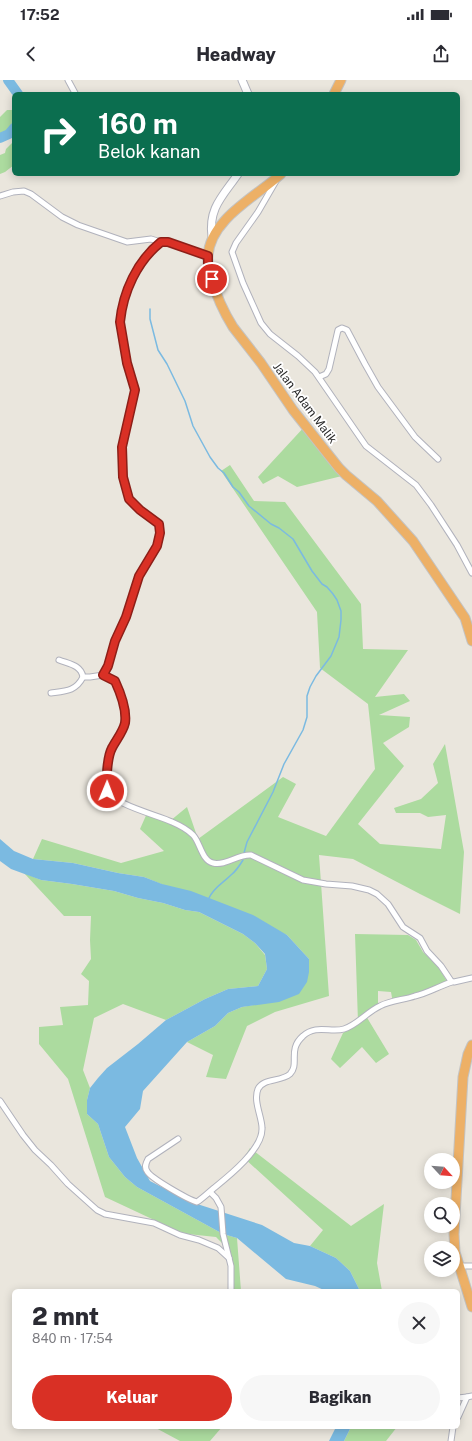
<!DOCTYPE html>
<html lang="id">
<head>
<meta charset="utf-8">
<style>
	:root { --surface:#fff; --page:#f7f7f7; --text:#2b2b33; --muted:#7c7c81; --accent:#d93025 }
	body { margin:0; font-family:"Public Sans",sans-serif; background:var(--page); color:var(--text); height:100vh; display:flex; flex-direction:column; font-size:15px; white-space:nowrap }
	* { box-sizing:border-box; margin:0 }
	p { font-size:13px; color:var(--muted) }
	.icon { flex:none; width:22px; height:22px; fill:none; stroke:currentColor; stroke-width:2; stroke-linecap:round; stroke-linejoin:round }
	.map { position:relative; flex:1; overflow:hidden }
	.details { position:absolute; left:12px; top:1209px; width:448px; height:140px; display:flex; flex-direction:column; background:var(--surface); border-radius:6px; box-shadow:0 2px 10px #0003 }
	.details>* { flex:none }
	.hud { position:absolute; left:12px; top:12px; width:448px; height:84px; border-radius:6px; box-shadow:0 2px 10px #0003; background:#0b6e4f; color:#fff; overflow:hidden }
	.needle { width:26px; rotate:116deg }
	.fabs { position:absolute; left:424px; top:1073px; display:grid; gap:8px }
	.fabs a { display:grid; place-items:center; width:36px; height:36px; border-radius:50%; background:var(--surface); box-shadow:0 2px 10px #0003; font-size:20px }
	.pin { position:absolute; display:grid; place-items:center; width:34px; height:34px; color:#fff; margin:-17px; border:2px solid #fff; border-radius:50%; box-shadow:0 1px 4px #0007 }
	.me { position:absolute; width:44px; margin:-22px; rotate:1deg; stroke-linejoin:round; filter:drop-shadow(0 0 3px #0008) }
	.turn { display:flex; align-items:center; gap:14px; height:84px; padding:0 20px; font-size:18px }
	.turn .icon { width:52px; height:52px; stroke-width:2.5 }
	.turn b { display:block; font-size:28px; line-height:34px }
	.round { display:grid; place-items:center; flex:none; width:42px; height:42px; border-radius:21px; background:var(--page) }
	.overview { display:flex; align-items:center; justify-content:space-between; height:68px; padding:0 20px }
	h1 { font-size:24px; font-weight:800; line-height:30px }
	.button { display:flex; gap:8px; margin-top:auto; padding:8px 20px }
	.button a { flex:1; height:46px; border-radius:24px; background:var(--accent); color:#fff; font-size:16px; font-weight:800; line-height:46px; text-align:center }
	.button a+a { background:var(--page); color:var(--text) }
	.status { display:flex; justify-content:space-between; align-items:center; height:28px; padding:0 20px; background:var(--surface); direction:ltr }
	.status svg { height:11px; fill:currentColor }
	header { display:flex; justify-content:space-between; align-items:center; height:52px; padding:0 20px; background:var(--surface); font-size:18px; font-weight:800 }
	.map>svg:first-child { display:block }
	.green { fill:#acdb9f }
	.water { fill:#7bbae1 }
	.lines { fill:none; stroke-linecap:round; stroke-linejoin:round }
	.stream { stroke:#7bbae1; stroke-width:1.5 }
	.river { stroke:#7bbae1; stroke-width:10 }
	.street-casing { stroke:#b1b2bc; stroke-width:7 }
	.secondary-casing { stroke:#b1b2bc; stroke-width:9 }
	.highway-casing { stroke:#c3c3c3; stroke-width:11 }
	.street { stroke:#fff; stroke-width:5 }
	.secondary { stroke:#fff; stroke-width:7 }
	.highway { stroke:#edb066; stroke-width:9 }
	.route-casing { stroke:#8d1f18; stroke-width:10 }
	.route { stroke:#d93025; stroke-width:7 }
	.labels { text-anchor:middle; dominant-baseline:central; stroke-width:3.5; stroke-linejoin:round; paint-order:stroke }
	.street-label { font-size:12px; fill:#2a2a2a; stroke:#fff }
</style>
</head>
<body>
<div class="status"><b>17:52</b><svg viewBox="0 0 49 12"><path d="M0 12V9h3v3zM5 12V6h3v6zM10 12V3h3v9zM15 12V0h3v12zM26 1h20v11H26zM47 4h2v5h-2z"/></svg></div>
<header><svg class="icon" aria-label="back" viewBox="0 0 24 24"><path d="M15 5l-7 7 7 7"/></svg>Headway<svg class="icon" aria-label="share" viewBox="0 0 24 24"><path d="M12 15V3M7 8l5-5 5 5M5 13v7h14v-7"/></svg></header>
<div class="map">
<svg width="472" height="1361" viewBox="0 0 472 1361">
	<rect width="100%" height="100%" fill="#eae6dd"/>
	<g class="green">
		<path d="M7,30H14C14,42 10,54 0,62V37Z"/>
		<polygon points="14,61 14,85 5,92 0,94 0,75 5,73 6,69"/>
		<polygon points="306,345 346,395 297,407 278,396 263,404 258,397"/>
		<polygon points="230,385 254,421 285,422 361,524 363,569 408,570 375,617 404,614 410,621 379,635 410,637 409,647 383,663 404,686 358,744 380,764 441,769 446,735 428,737 420,733 396,733 394,728 421,719 438,703 433,684 445,664 464,772 460,834 420,814 353,779 319,775 329,916 275,932 247,946 226,999 206,997 213,975 187,962 215,946 228,933 242,927 259,924 309,879 287,855 144,797 118,793 73,783 33,779 42,759 121,783 164,771 140,749 148,731 170,741 187,727 198,759 283,697 296,704 278,737 326,756 375,689 368,624 320,588 317,532 221,391"/>
		<polygon points="24,793 41,800 72,804 114,811 138,818 163,823 185,830 199,832 243,854 255,863 265,875 267,889 258,906 228,909 205,919 166,940 123,924 94,938 83,990 90,1008 87,1020 87,1034 98,1044 109,1077 125,1097 137,1107 223,1154 237,1158 241,1211 232,1211 234,1200 229,1170 216,1157 178,1153 167,1146 105,1117 68,999 39,964 39,947 63,945 60,927 88,925 89,901 81,894 91,879 90,860 91,836 64,836"/>
		<polygon points="355,854 408,855 416,860 423,872 438,886 449,905 393,923 391,912 378,911 378,927 366,936 389,974 376,983 362,967 340,988 331,979 343,953 358,942"/>
		<polygon points="250,1068 351,1146 384,1124 377,1183 382,1211 360,1211 350,1191 336,1178 310,1166 323,1150 244,1078"/>
		<polygon points="154,1347 222,1347 210,1361 180,1361"/>
		<polygon points="351,1347 397,1347 386,1361 344,1361"/>
	</g>
	<g class="water">
		<polygon points="0,759 14,771 33,779 73,783 118,793 144,797 162,804 191,811 253,835 287,855 309,879 309,892 307,902 299,914 279,922 242,927 228,933 215,946 187,962 143,1011 140,1029 125,1047 137,1078 150,1101 191,1122 262,1145 294,1163 310,1166 336,1178 350,1191 360,1211 326,1211 315,1206 286,1199 237,1158 223,1154 137,1107 125,1097 109,1077 98,1044 87,1034 87,1020 90,1008 98,998 107,988 138,964 166,940 205,919 228,909 258,906 267,889 265,874 255,863 243,854 199,832 185,830 163,823 138,818 114,811 72,804 41,800 11,789 0,781"/>
		<polygon points="336,1347 351,1347 344,1361 329,1361"/>
	</g>
	<g class="lines">
		<g class="stream">
			<polyline points="150,229 150,239 158,270 167,284 185,321 193,346 210,377 218,388 224,393 233,407 239,412 249,426 271,444 279,448 293,459 312,491 322,504 327,507 333,514 337,520 341,531 341,540 339,557 331,576 316,596 310,607 307,616 307,637 303,650 284,684 273,712 247,762 244,773"/>
			<path d="M209,818C214,807 223,803 231,795C236,791 240,785 243,780"/>
		</g>
		<g class="river">
			<polyline points="8,0 18,14"/>
			<polyline points="0,58 9,54 14,48"/>
		</g>
		<g class="street-casing">
			<g id="street">
				<polyline points="68,0 75,13"/>
				<polyline points="276,101 258,132 236,163 232,172 243,203 261,243 270,254 298,276 315,292 366,366 416,405 431,425 457,465 472,493"/>
				<polyline points="0,116 13,112 24,111 31,114 62,137 78,145 127,162 151,159 161,162"/>
				<path d="M208,176L168,162H161C137,181 123,212 120,242L127,283L135,310L122,367L123,397L129,419L140,430L159,444L160,453L157,466L139,496L126,537L115,561L108,586L103,595L115,601C121,614 128,630 124,645C122,654 115,661 111,669C107,676 106,699 107,708C109,724 158,735 172,742C179,745 187,749 193,755C200,762 202,781 213,783C226,786 238,774 251,775L303,800L326,804L352,806L369,810L377,814L388,824L403,847L420,858L427,871L441,886L451,901L454,902L472,898"/>
				<polyline points="319,297 326,294 329,289 338,250 342,248 347,250 365,284 378,307 415,357 438,379"/>
				<path d="M59,580C69,584 81,585 83,597H90L103,595"/>
				<path d="M51,613C66,611 76,611 83,597"/>
				<polyline points="0,1021 23,1055 35,1070 51,1085 68,1104 97,1130 105,1134 154,1143 180,1155 199,1160 218,1168 229,1178"/>
				<path d="M178,1059L148,1079C146,1083 144,1087 147,1091C150,1098 189,1120 197,1122C203,1118 208,1113 214,1108C229,1096 263,1069 262,1048C262,1037 253,1021 258,1009C263,998 281,1002 290,994C300,984 287,970 303,956C316,944 331,953 344,949C357,945 367,932 380,926C391,920 404,920 415,916C428,913 439,906 452,902"/>
				<polyline points="210,1112 216,1118 221,1127 223,1154 231,1186 231,1211"/>
				<polyline points="461,1186 472,1186"/>
				<polyline points="458,1318 467,1317"/>
				<polyline points="458,1337 467,1317 472,1316"/>
				<polyline points="451,1361 453,1347"/>
			</g>
		</g>
		<g class="secondary-casing">
			<g id="secondary">
				<polyline points="242,0 248,14"/>
				<path d="M212,157C208,128 223,116 238,94"/>
			</g>
		</g>
		<g class="highway-casing">
			<g id="highway">
				<polyline points="334,14 341,0"/>
				<path d="M281,94C257,116 210,139 208,176C207,183 209,190 211,197C216,215 223,231 233,247L261,283L293,330L339,388L346,395L377,421L413,461L465,538L472,561"/>
				<polyline points="472,965 468,974 463,997 454,1154 455,1172 472,1227"/>
			</g>
		</g>
		<use href="#street" class="street"/>
		<use href="#secondary" class="secondary"/>
		<use href="#highway" class="highway"/>
	</g>
	<g class="lines">
		<g class="route-casing">
			<path id="route" d="M107,711C106,701 107,677 112,668C116,660 123,652 125,643C127,629 121,614 115,601L103,595L108,586L115,561L126,537L139,496L157,466L160,453L159,444L140,430L129,419L123,397L122,367L135,310L127,283L120,242C123,212 137,181 161,162H168L208,176V183L212,199"/>
		</g>
		<use href="#route" class="route"/>
	</g>
	<g class="labels">
		<g class="street-label">
			<text transform="translate(305 323) rotate(53)">Jalan Adam Malik</text>
		</g>
	</g>
</svg>
<div class="fabs">
<a><svg class="needle" viewBox="-14 -14 28 28"><path d="M0-13l5 13h-10z" fill="#e53935"/><path d="M0 13l5-13h-10z" fill="#7c7c81"/></svg></a>
<a><svg class="icon" aria-label="search" viewBox="0 0 24 24"><circle cx="10" cy="10" r="6"/><path d="M15 15l6 6"/></svg></a>
<a><svg class="icon" aria-label="layers" viewBox="0 0 24 24"><path d="M12 4l9 5-9 5-9-5zM3 14l9 5 9-5"/></svg></a>
</div>
<div class="pin" style="left:212px;top:199px;background:#d93025"><svg class="icon" aria-label="arrive" viewBox="0 0 24 24"><path d="M6 21V4h12l-3 4 3 4H6"/></svg></div>
<svg class="me" style="left:107px;top:711px" viewBox="-20 -20 40 40"><circle r="17" fill="#d93025" stroke="#fff" stroke-width="3"/><path d="M0-11L8 9 0 5-8 9z" fill="#fff"/></svg>
<div class="hud">
<div class="turn"><svg class="icon" aria-label="right" viewBox="0 0 24 24"><path d="M7 20v-9h11M14 6l5 5-5 5"/></svg><div><b>160 m</b>Belok kanan</div></div>
</div>
<section class="details">
<div class="overview"><div><h1>2 mnt</h1><p>840 m · 17:54</p></div><a class="round"><svg class="icon" aria-label="close" viewBox="0 0 24 24"><path d="M6 6l12 12M18 6L6 18"/></svg></a></div>
<div class="button"><a>Keluar</a><a>Bagikan</a></div>
</section>
</div>
</body>
</html>
